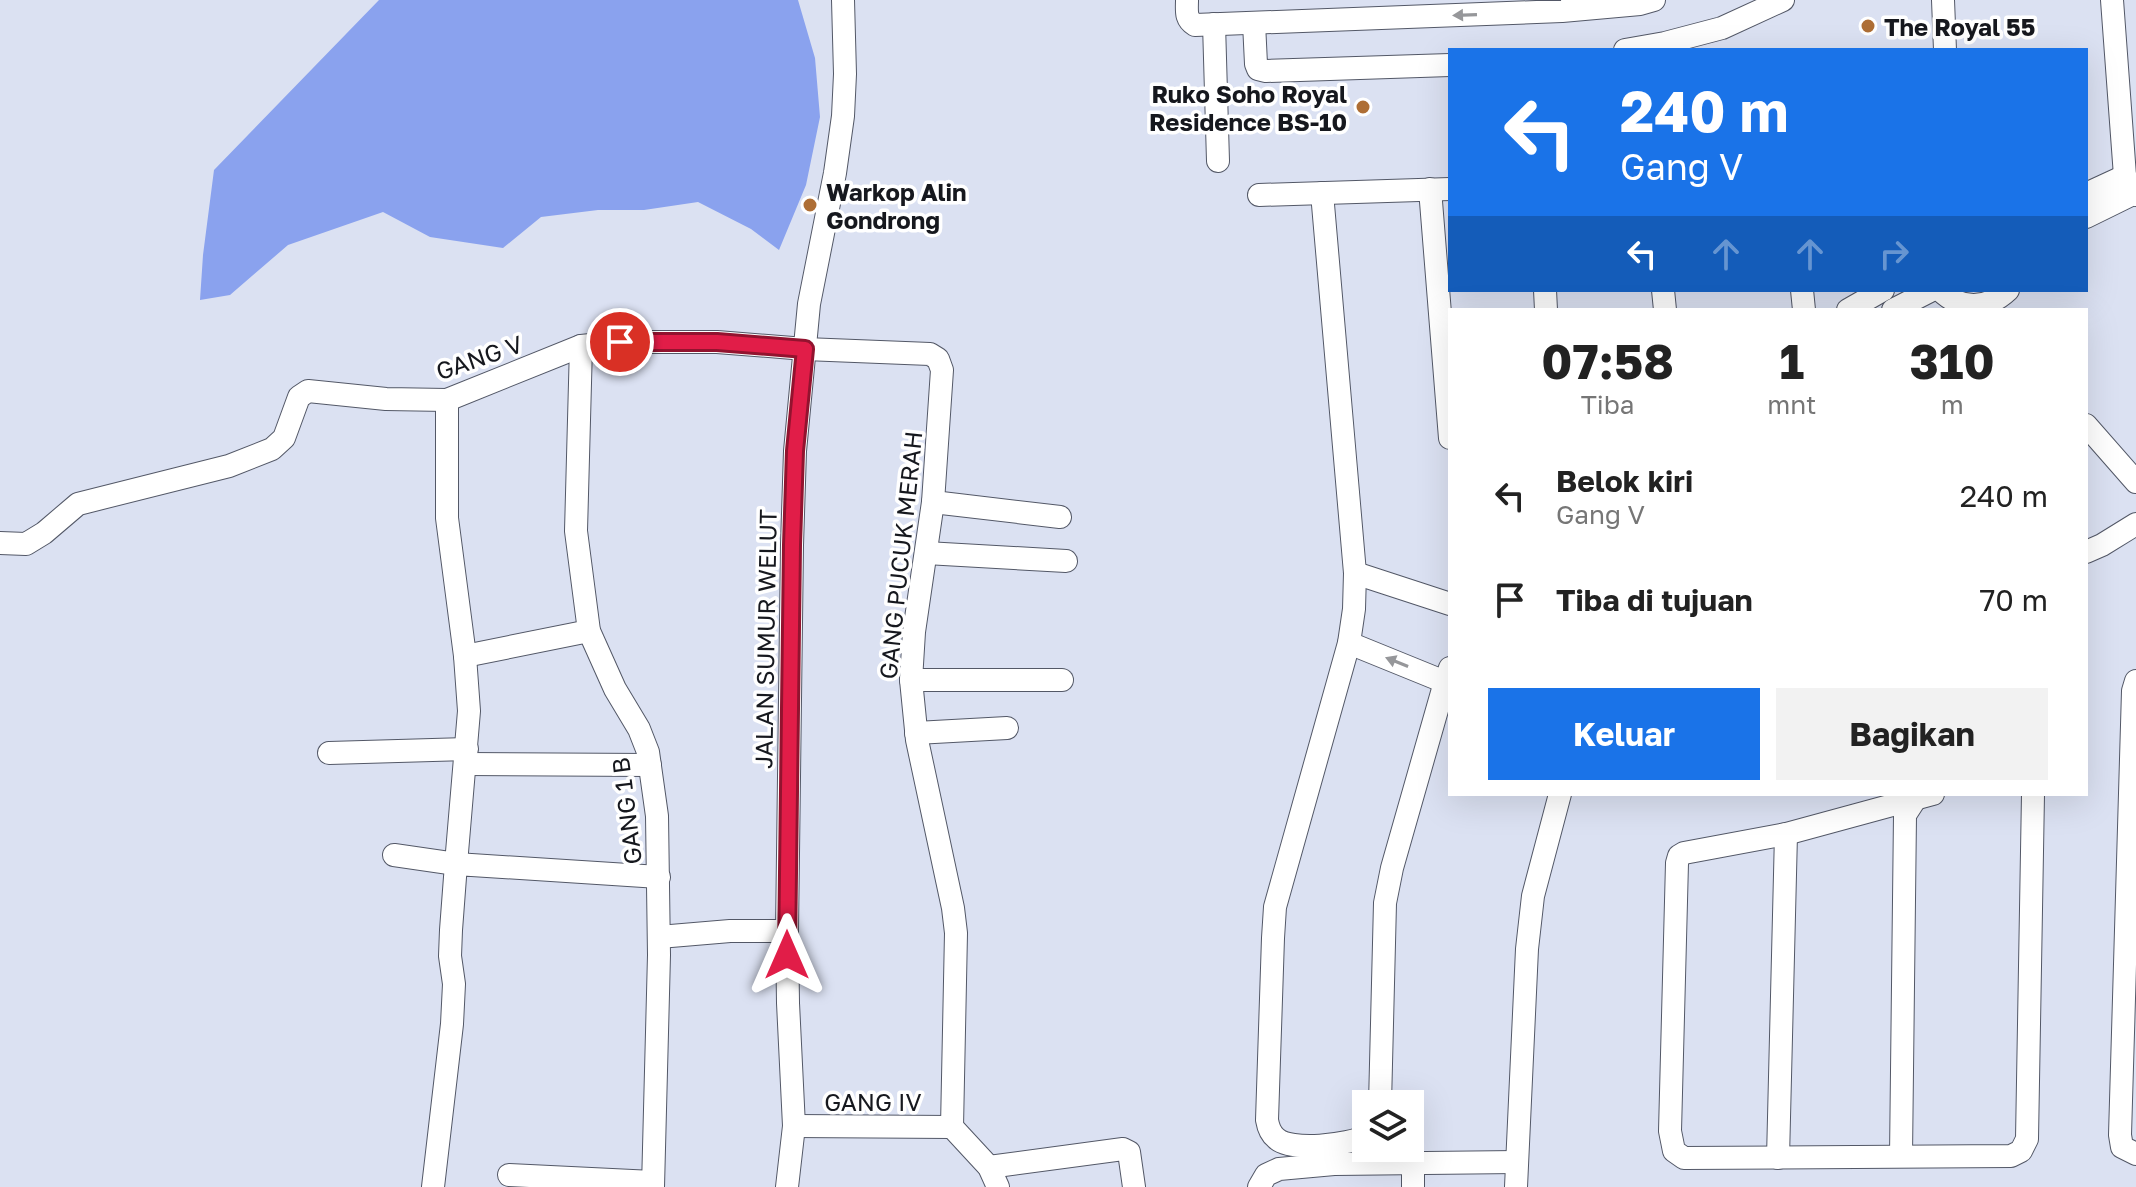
<!DOCTYPE html>
<html lang="id">
<head>
<meta charset="utf-8">
<style>
	:root { --surface:#fff; --page:#f2f2f2; --text:#222; --muted:#767676; --accent:#1a73e8 }
	body { margin:0; font-family:"Golos Text",sans-serif; background:var(--page); color:var(--text); height:100vh; display:flex; flex-direction:column; font-size:30px; white-space:nowrap }
	* { box-sizing:border-box; margin:0 }
	p { font-size:26px; color:var(--muted) }
	.icon { flex:none; width:44px; height:44px; fill:none; stroke:currentColor; stroke-width:2; stroke-linecap:round; stroke-linejoin:round }
	.map { position:relative; flex:1; overflow:hidden }
	.panel { position:absolute; left:1448px; top:308px; width:640px; height:488px; display:flex; flex-direction:column; background:var(--surface); border-radius:0px; box-shadow:0 8px 32px #0002 }
	.panel>* { flex:none }
	.top-card { position:absolute; left:1448px; top:48px; width:640px; height:244px; border-radius:0px; box-shadow:0 8px 32px #0002; background:#1a73e8; color:#fff; overflow:hidden }
	.controls { position:absolute; left:1352px; top:1090px; display:grid; gap:16px }
	.controls a { display:grid; place-items:center; width:72px; height:72px; border-radius:0px; background:var(--surface); box-shadow:0 8px 32px #0002; font-size:40px }
	.pin { position:absolute; display:grid; place-items:center; width:68px; height:68px; color:#fff; margin:-34px; border:4px solid #fff; border-radius:50%; box-shadow:0 2px 8px #0007 }
	.me { position:absolute; width:88px; margin:-44px; rotate:0deg; stroke-linejoin:round; filter:drop-shadow(0 0 6px #0008) }
	.turn { display:flex; align-items:center; gap:28px; height:168px; padding:0 40px; font-size:36px }
	.turn .icon { width:104px; height:104px; stroke-width:2.5 }
	.turn b { display:block; font-size:56px; line-height:68px }
	.lanes { display:flex; align-items:center; height:76px; padding:0 40px; background:#0003; justify-content:center; gap:40px; direction:ltr }
	.lanes .off { opacity:.35 }
	.eta { display:flex; justify-content:space-evenly; align-items:center; height:136px; text-align:center }
	.eta b { font-size:48px; font-weight:700; line-height:56px }
	.cta { display:flex; gap:16px; margin-top:auto; padding:16px 40px }
	.cta a { flex:1; height:92px; border-radius:0px; background:var(--accent); color:#fff; font-size:32px; font-weight:700; line-height:92px; text-align:center }
	.cta a+a { background:var(--page); color:var(--text) }
	ul { padding:0; list-style:none }
	li { display:flex; align-items:center; gap:24px; height:104px; padding:0 40px }
	li div { flex:1 }
	li b { display:block; font-size:30px }
	li em { font-style:normal }
	.map>svg:first-child { display:block }
	.water { fill:#8aa2ee }
	.lines { fill:none; stroke-linecap:round; stroke-linejoin:round }
	.minor-casing { stroke:#535867; stroke-width:24 }
	.minor { stroke:#fff; stroke-width:22 }
	.oneway { fill:#96979a }
	.route-casing { stroke:#92132f; stroke-width:20 }
	.route { stroke:#e11d48; stroke-width:14 }
	.poi-dot { fill:#ae6e35; stroke:#fff; stroke-width:3 }
	.labels { text-anchor:middle; dominant-baseline:central; stroke-width:7; stroke-linejoin:round; paint-order:stroke }
	.poi-label { font-size:24px; font-weight:bold; fill:#16181e; stroke:#fff; text-anchor:start }
	.street-label { font-size:24px; fill:#16181e; stroke:#fff }
</style>
</head>
<body>
<div class="map">
<svg width="2136" height="1187" viewBox="0 0 2136 1187">
	<rect width="100%" height="100%" fill="#dbe1f2"/>
	<polygon class="water" points="379,0 798,0 815,58 820,117 806,185 779,250 751,229 698,202 644,210 598,210 541,217 503,248 430,237 383,212 288,245 230,295 200,300 203,255 214,170"/>
	<g class="lines">
		<g class="minor-casing">
			<g id="minor">
				<path d="M1187,0C1187,11 1185,19 1195,25L1562,11L1640,4L1654,0"/>
				<polyline points="1943,0 1945,50"/>
				<polyline points="2112,0 2125,176 2136,195"/>
				<polyline points="1254,23 1256,64 1258,69 1266,71 1450,65"/>
				<polyline points="1214,24 1218,161"/>
				<polyline points="1625,50 1665,43 1722,28 1783,0"/>
				<polyline points="1430,189 1450,438"/>
				<path d="M1322,193L1355,573L1354,609L1349,643L1275,907L1273,938L1267,1120C1268,1126 1271,1134 1276,1138C1290,1152 1349,1145 1366,1136"/>
				<polyline points="2086,194 2125,176"/>
				<polyline points="1259,195 1450,189"/>
				<polyline points="2086,217 2135,193"/>
				<polyline points="1545,290 1546,310"/>
				<polyline points="1663,290 1665,310"/>
				<polyline points="1802,290 1804,310"/>
				<path d="M1940,290C1960,310 1987,310 2008,290"/>
				<polyline points="1848,310 1883,290"/>
				<polyline points="1893,310 1932,290"/>
				<polyline points="581,346 576,531 589,631 615,689 639,729 648,752 657,816 659,955 653,1187"/>
				<polyline points="2086,425 2136,482"/>
				<polyline points="933,502 1060,517"/>
				<polyline points="0,543 26,544 44,533 78,504 229,466 272,449 284,438 299,397 308,391 386,399 447,400 581,346 620,342 717,342 805,349 930,354 938,359 942,370 933,502 914,632 911,680 917,740 953,908 956,933 952,1127"/>
				<polyline points="2086,552 2102,545 2136,524"/>
				<polyline points="926,553 1066,561"/>
				<polyline points="1355,573 1450,604"/>
				<polyline points="1349,643 1445,682"/>
				<polyline points="465,656 589,631"/>
				<polyline points="911,680 1062,680"/>
				<polyline points="2136,681 2133,691 2120,1135 2122,1147 2136,1154"/>
				<polyline points="916,733 1007,728"/>
				<polyline points="329,753 467,749"/>
				<polyline points="466,764 650,765"/>
				<polyline points="1933,794 1786,834 1684,853 1679,856 1677,863 1670,1131 1674,1151 1684,1158 2011,1156 2021,1151 2027,1139 2033,794"/>
				<polyline points="394,855 456,864 469,711 465,656 447,518 447,400"/>
				<polyline points="659,937 730,931 787,931"/>
				<polyline points="1380,1104 1385,903 1392,868 1445,682 1450,668"/>
				<polyline points="794,1126 952,1127"/>
				<polyline points="952,1127 989,1167 998,1187"/>
				<polyline points="1901,1156 1905,815 1916,798 1916,794"/>
				<polyline points="1778,1158 1786,834"/>
				<polyline points="989,1167 1123,1149 1129,1152 1134,1187"/>
				<polyline points="509,1175 653,1182"/>
				<polyline points="433,1187 452,1024 454,984 450,956 451,930 456,864 659,877"/>
				<polyline points="787,1187 794,1126 788,1003 787,931 792,545 795,451 809,304 835,173 843,116 845,74 843,0"/>
				<polyline points="1259,1187 1266,1175 1279,1169 1334,1164 1517,1162"/>
				<polyline points="1413,1187 1413,1161"/>
				<polyline points="1516,1187 1527,949 1533,896 1560,794"/>
			</g>
		</g>
		<use href="#minor" class="minor"/>
	</g>
	<defs><path id="oneway-solid" d="M-6-.8H1V-3.2L6.5 0L1 3.2V.8H-6Z" transform="scale(2)"/></defs>
	<g class="oneway">
		<use href="#oneway-solid" transform="translate(1465 15) rotate(178)"/>
		<use href="#oneway-solid" transform="translate(1397 662) rotate(-158)"/>
	</g>
	<g class="lines">
		<g class="route-casing">
			<polyline id="route" points="620,342 717,342 805,349 795,451 792,545 787,955"/>
		</g>
		<use href="#route" class="route"/>
	</g>
	<g class="poi-dot">
		<circle cx="1868" cy="26" r="8"/>
		<circle cx="1363" cy="107" r="8"/>
		<circle cx="810" cy="205" r="8"/>
	</g>
	<g class="labels">
		<g class="poi-label">
			<text x="1884" y="26">The Royal 55</text>
			<text x="1347" y="93" text-anchor="end">Ruko Soho Royal<tspan x="1347" dy="28">Residence BS-10</tspan></text>
			<text x="826" y="191">Warkop Alin<tspan x="826" dy="28">Gondrong</tspan></text>
		</g>
		<g class="street-label">
			<text transform="translate(479 357) rotate(-19)">GANG V</text>
			<text transform="translate(900 555) rotate(-84)">GANG PUCUK MERAH</text>
			<text transform="translate(765 639) rotate(-89)">JALAN SUMUR WELUT</text>
			<text transform="translate(626 811) rotate(-97)">GANG 1 B</text>
			<text x="873" y="1101">GANG IV</text>
		</g>
	</g>
</svg>
<div class="controls">
<a><svg class="icon" aria-label="layers" viewBox="0 0 24 24"><path d="M12 4l9 5-9 5-9-5zM3 14l9 5 9-5"/></svg></a>
</div>
<div class="pin" style="left:620px;top:342px;background:#d93025"><svg class="icon" aria-label="arrive" viewBox="0 0 24 24"><path d="M6 21V4h12l-3 4 3 4H6"/></svg></div>
<svg class="me" style="left:787px;top:955px" viewBox="-20 -20 40 40"><path d="M0-17L14 15 0 8-14 15z" fill="#e11d48" stroke="#fff" stroke-width="4"/></svg>
<div class="top-card">
<div class="turn"><svg class="icon" aria-label="left" viewBox="0 0 24 24"><path d="M17 20v-9H6M10 6l-5 5 5 5"/></svg><div><b>240 m</b>Gang V</div></div>
<div class="lanes"><svg class="icon" aria-label="left" viewBox="0 0 24 24"><path d="M17 20v-9H6M10 6l-5 5 5 5"/></svg><svg class="icon off" aria-label="ahead" viewBox="0 0 24 24"><path d="M12 20V5M6 11l6-6 6 6"/></svg><svg class="icon off" aria-label="ahead" viewBox="0 0 24 24"><path d="M12 20V5M6 11l6-6 6 6"/></svg><svg class="icon off" aria-label="right" viewBox="0 0 24 24"><path d="M7 20v-9h11M14 6l5 5-5 5"/></svg></div>
</div>
<section class="panel">
<div class="eta">
<div><b>07:58</b><p>Tiba</p></div>
<div><b>1</b><p>mnt</p></div>
<div><b>310</b><p>m</p></div>
</div>
<ul>
<li><svg class="icon" aria-label="left" viewBox="0 0 24 24"><path d="M17 20v-9H6M10 6l-5 5 5 5"/></svg><div><b>Belok kiri</b><p>Gang V</p></div><em>240 m</em></li>
<li><svg class="icon" aria-label="arrive" viewBox="0 0 24 24"><path d="M6 21V4h12l-3 4 3 4H6"/></svg><div><b>Tiba di tujuan</b></div><em>70 m</em></li>
</ul>
<div class="cta"><a>Keluar</a><a>Bagikan</a></div>
</section>
</div>
</body>
</html>
